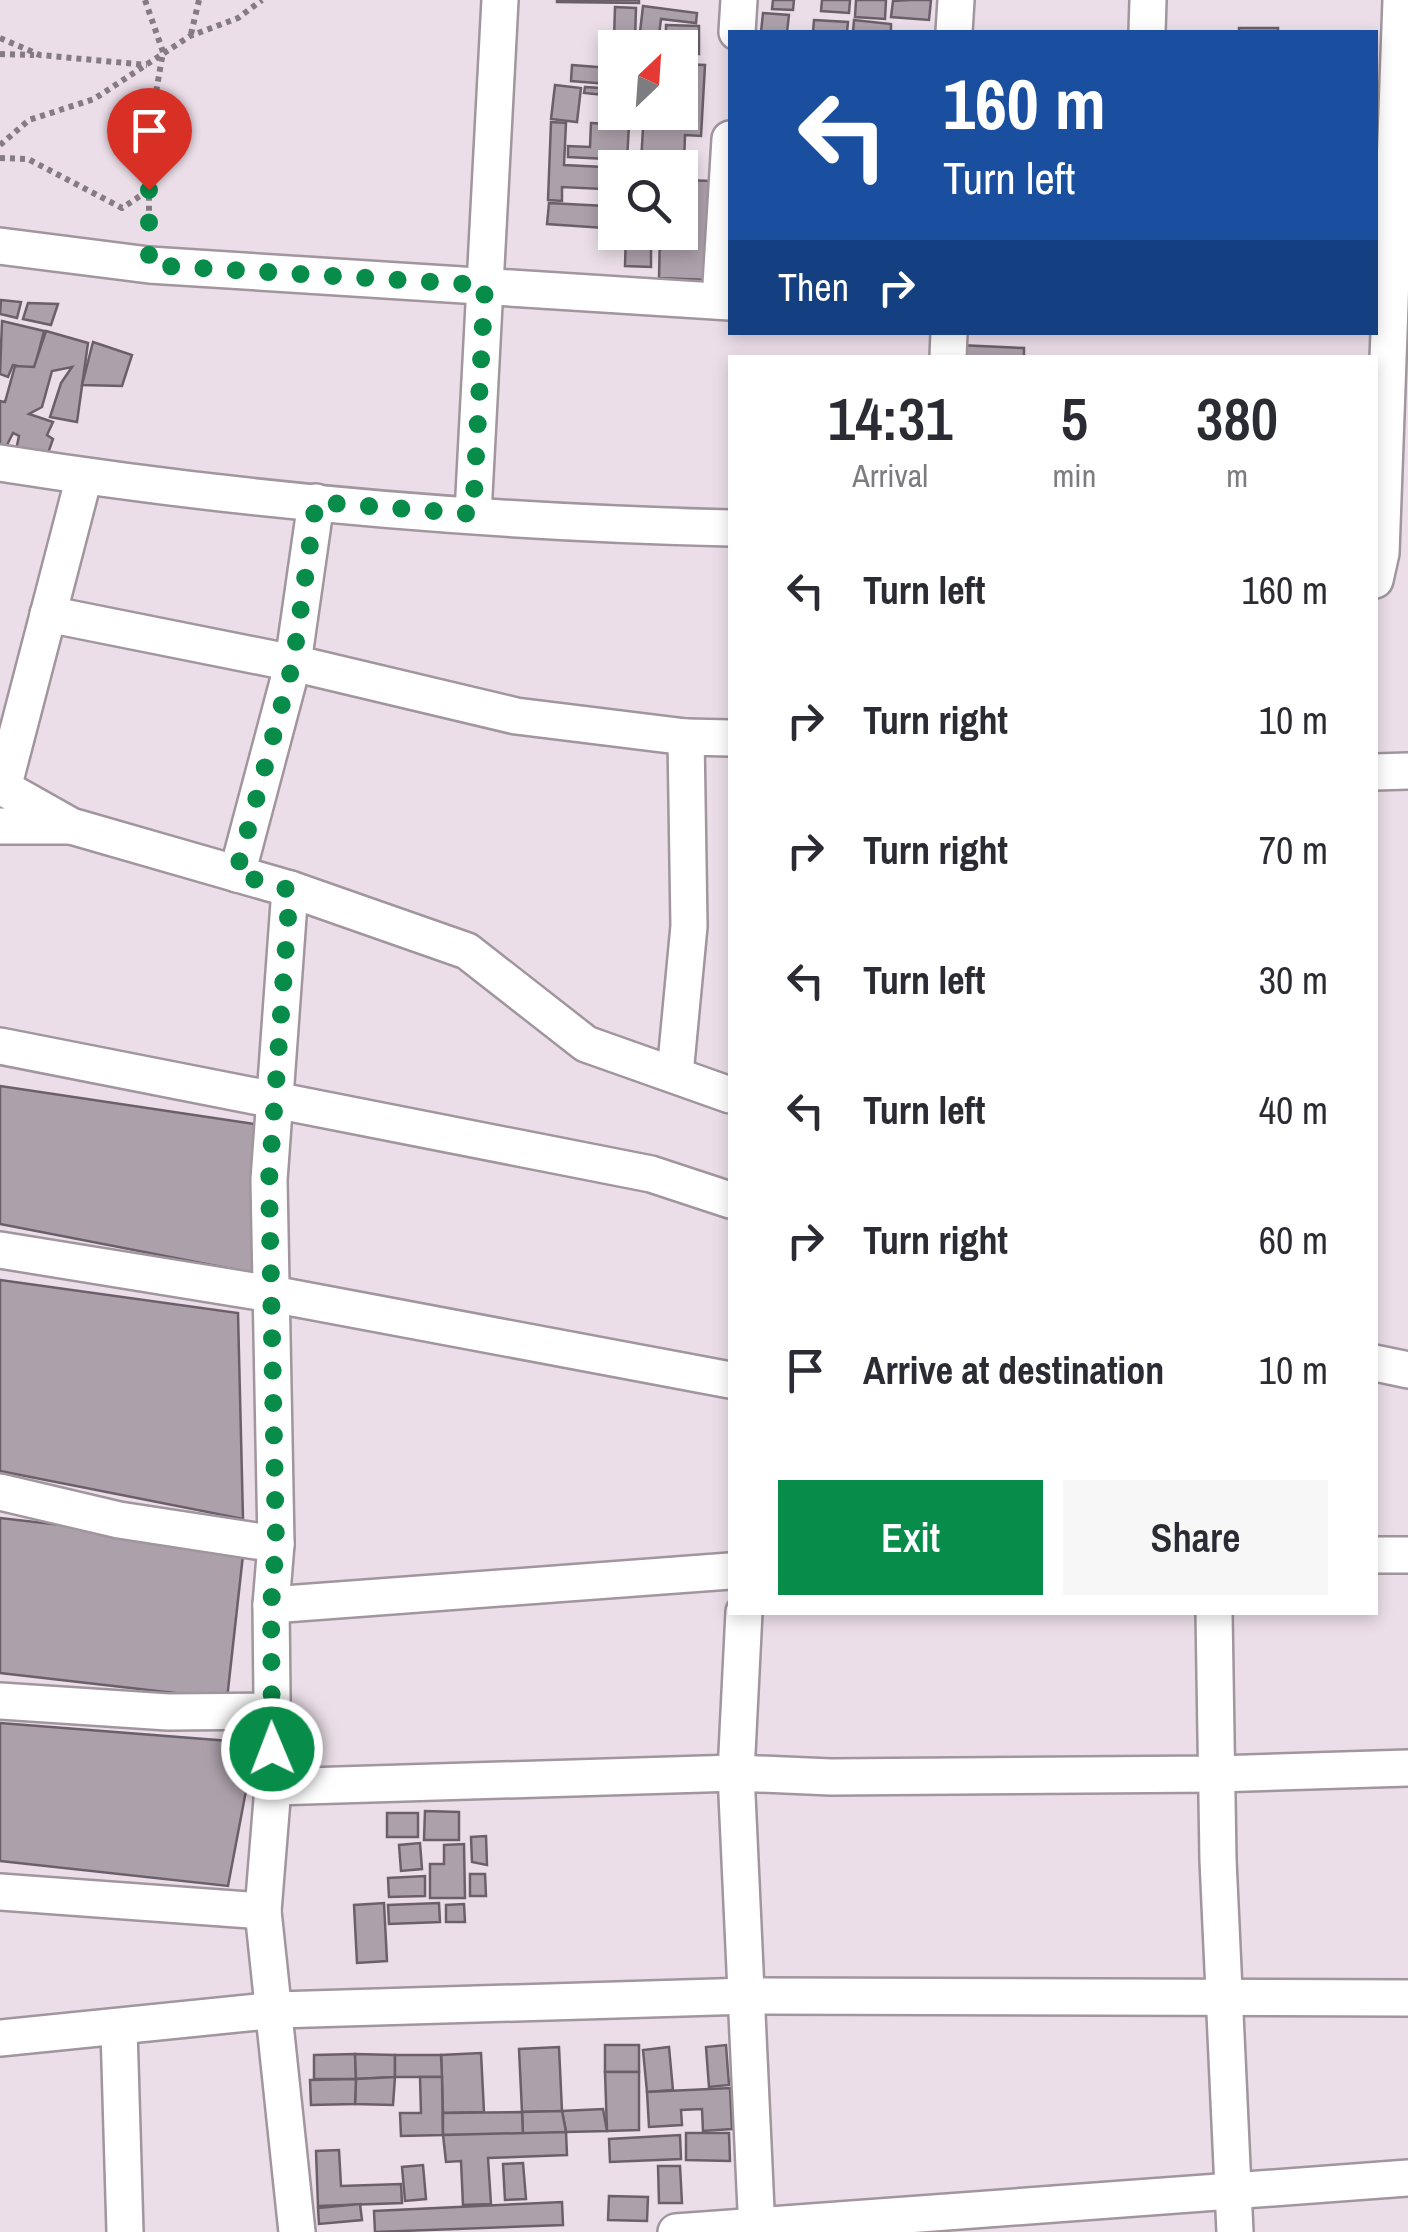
<!DOCTYPE html>
<html lang="en">
<head>
<meta charset="utf-8">
<style>
	:root { --surface:#fff; --page:#f7f7f7; --text:#2b2b33; --muted:#7c7c81; --accent:#078c49 }
	body { margin:0; font-family:"Archivo Narrow",sans-serif; background:var(--page); color:var(--text); height:100vh; display:flex; flex-direction:column; font-size:38px; white-space:nowrap }
	* { box-sizing:border-box; margin:0 }
	p { font-size:32px; color:var(--muted) }
	.icon { flex:none; width:55px; height:55px; fill:none; stroke:currentColor; stroke-width:2; stroke-linecap:round; stroke-linejoin:round }
	.map { position:relative; flex:1; overflow:hidden }
	.details { position:absolute; left:728px; top:355px; width:650px; height:1260px; display:flex; flex-direction:column; background:var(--surface); border-radius:0px; box-shadow:0 5px 15px #0003 }
	.details>* { flex:none }
	.banner { position:absolute; left:728px; top:30px; width:650px; height:305px; border-radius:0px; box-shadow:0 5px 15px #0003; background:#1a4fa0; color:#fff; overflow:hidden }
	.needle { width:65px; rotate:25deg }
	.fabs { position:absolute; left:598px; top:30px; display:grid; gap:20px }
	.fabs a { display:grid; place-items:center; width:100px; height:100px; border-radius:0px; background:var(--surface); box-shadow:0 5px 15px #0003; font-size:50px }
	.pin { position:absolute; display:grid; place-items:center; width:85px; height:85px; color:#fff; margin:-102px -42px; border-radius:50% 50% 50% 0; rotate:-45deg; box-shadow:0 0 10px #0007 }
	.pin .icon { rotate:45deg }
	.me { position:absolute; width:110px; margin:-55px; rotate:359deg; stroke-linejoin:round; filter:drop-shadow(0 0 8px #0008) }
	.turn { display:flex; align-items:center; gap:35px; height:210px; padding:0 50px; font-size:45px }
	.turn .icon { width:130px; height:130px; stroke-width:2.5 }
	.turn b { display:block; font-size:70px; line-height:85px }
	.then { display:flex; align-items:center; height:95px; padding:0 50px; background:#0003; gap:20px; font-size:38px }
	.eta { display:flex; justify-content:space-evenly; align-items:center; height:170px; text-align:center }
	.eta b { font-size:60px; font-weight:600; line-height:70px }
	.button { display:flex; gap:20px; margin-top:auto; padding:20px 50px }
	.button a { flex:1; height:115px; border-radius:0px; background:var(--accent); color:#fff; font-size:40px; font-weight:600; line-height:115px; text-align:center }
	.button a+a { background:var(--page); color:var(--text) }
	ul { padding:0; list-style:none }
	li { display:flex; align-items:center; gap:30px; height:130px; padding:0 50px }
	li div { flex:1 }
	li b { display:block; font-size:38px }
	li em { font-style:normal }
	.map>svg:first-child { display:block }
	.building { fill:#aca0aa; stroke:#6b6069; stroke-width:2.5 }
	.lines { fill:none; stroke-linecap:round; stroke-linejoin:round }
	.minor-casing { stroke:#a1959e; stroke-width:40 }
	.path { stroke:#857c83; stroke-width:6; stroke-dasharray:5 5; stroke-linecap:butt }
	.minor { stroke:#fff; stroke-width:35 }
	.route { stroke:#078c49; stroke-width:18; stroke-dasharray:0 32.4 }
</style>
</head>
<body>
<div class="map">
<svg width="1408" height="2232" viewBox="0 0 1408 2232">
	<rect width="100%" height="100%" fill="#ebdee8"/>
	<g class="building">
		<polygon points="557,0 639,0 639,3 557,2"/>
		<polygon points="773,0 794,0 793,10 772,9"/>
		<polygon points="822,0 850,0 849,13 821,11"/>
		<polygon points="856,0 886,0 885,19 855,17"/>
		<polygon points="910,0 931,0 929,20 891,17 893,1"/>
		<polygon points="643,6 697,13 696,23 661,19 658,43 639,41"/>
		<polygon points="615,7 636,8 635,40 614,39"/>
		<polygon points="763,13 789,15 787,32 761,32"/>
		<polygon points="814,20 848,22 847,32 813,32"/>
		<polygon points="854,20 891,24 891,32 853,32"/>
		<polygon points="666,25 699,26 699,54 666,48"/>
		<rect x="1239" y="28" width="39" height="4"/>
		<polygon points="680,64 705,65 701,136 685,135 684,164 641,162 644,112 680,112"/>
		<polygon points="572,65 609,68 608,84 571,81"/>
		<polygon points="555,85 581,88 577,122 551,119"/>
		<polygon points="585,87 615,89 615,96 584,93"/>
		<polygon points="615,99 615,112 631,112 629,125 614,121"/>
		<polygon points="551,122 566,123 564,165 603,167 602,189 562,187 562,201 548,200"/>
		<polygon points="591,123 629,125 627,160 568,157 568,146 590,147"/>
		<rect x="609" y="174" width="6" height="37"/>
		<polygon points="680,180 713,181 709,280 659,278 660,232 680,232"/>
		<polygon points="549,203 605,206 604,228 547,224"/>
		<polygon points="626,232 651,232 651,267 625,266"/>
		<polygon points="1,300 21,302 17,318 0,314"/>
		<polygon points="28,303 58,304 51,325 23,319"/>
		<polygon points="2,321 44,331 34,370 13,365 8,377 0,374"/>
		<polygon points="46,331 88,343 77,422 50,417 61,383 72,367 52,371 42,407 29,414 53,422 47,435 53,439 47,456 16,450 19,436 13,433 6,447 0,445 0,401 5,402 15,366 34,367"/>
		<polygon points="93,342 132,355 122,386 82,385"/>
		<polygon points="959,345 1024,348 1024,358 959,358"/>
		<polygon points="0,1086 267,1126 263,1275 0,1224"/>
		<polygon points="0,1280 238,1313 243,1519 0,1471"/>
		<polygon points="0,1518 244,1546 227,1699 0,1673"/>
		<polygon points="0,1723 255,1743 228,1886 0,1861"/>
		<polygon points="425,1811 459,1812 459,1840 424,1840"/>
		<rect x="387" y="1813" width="31" height="24"/>
		<polygon points="486,1836 487,1865 472,1862 471,1837"/>
		<polygon points="420,1843 422,1869 401,1871 399,1845"/>
		<polygon points="464,1844 465,1898 430,1898 430,1864 444,1864 444,1845"/>
		<polygon points="470,1874 485,1874 486,1896 470,1896"/>
		<polygon points="425,1876 425,1896 389,1897 388,1878"/>
		<polygon points="384,1903 387,1961 357,1963 354,1905"/>
		<polygon points="439,1903 440,1922 389,1924 388,1905"/>
		<polygon points="464,1904 465,1922 446,1922 446,1905"/>
		<rect x="605" y="2045" width="34" height="27"/>
		<polygon points="726,2045 729,2085 709,2087 706,2047"/>
		<polygon points="559,2047 562,2111 522,2112 519,2049"/>
		<polygon points="669,2047 673,2090 647,2092 643,2050"/>
		<polygon points="481,2053 484,2112 443,2113 441,2055"/>
		<polygon points="355,2054 356,2079 314,2079 314,2055"/>
		<polygon points="355,2054 395,2055 395,2077 356,2079"/>
		<polygon points="395,2055 441,2055 442,2077 395,2077"/>
		<polygon points="605,2072 639,2072 639,2130 607,2131"/>
		<polygon points="395,2077 393,2105 355,2104 356,2079"/>
		<polygon points="420,2077 442,2077 443,2135 401,2136 400,2113 421,2113"/>
		<polygon points="356,2079 355,2104 311,2105 310,2080"/>
		<polygon points="730,2088 732,2129 703,2131 702,2109 681,2110 682,2125 649,2127 647,2092"/>
		<polygon points="603,2109 607,2131 566,2132 562,2111"/>
		<polygon points="562,2111 566,2132 523,2135 522,2112"/>
		<polygon points="522,2112 523,2135 443,2135 443,2113"/>
		<polygon points="566,2132 567,2155 488,2158 491,2204 463,2205 461,2161 446,2162 443,2135"/>
		<polygon points="686,2133 729,2133 730,2161 686,2160"/>
		<polygon points="680,2135 681,2159 610,2162 609,2139"/>
		<polygon points="339,2150 341,2186 401,2184 402,2203 318,2206 316,2151"/>
		<polygon points="523,2163 526,2199 505,2200 503,2164"/>
		<polygon points="423,2165 426,2199 405,2201 402,2167"/>
		<polygon points="658,2166 680,2166 682,2203 659,2203"/>
		<polygon points="609,2196 648,2197 647,2221 608,2220"/>
		<polygon points="562,2202 563,2225 375,2232 374,2211"/>
		<polygon points="360,2204 362,2220 319,2224 318,2208"/>
	</g>
	<g class="lines">
		<g class="minor-casing">
			<g id="minor">
				<polyline points="737,32 739,0"/>
				<polyline points="954,32 956,0"/>
				<polyline points="1147,32 1148,0"/>
				<polyline points="0,246 149,265 730,302"/>
				<polyline points="720,301 730,139"/>
				<polyline points="948,358 949,332"/>
				<path d="M0,463C241,501 486,522 730,528"/>
				<polyline points="473,514 500,0"/>
				<polyline points="1375,580 1381,553 1401,0"/>
				<polyline points="48,614 293,663 316,502"/>
				<polyline points="1375,772 1408,771"/>
				<polyline points="0,786 71,826 290,889 467,951 586,1044 730,1095"/>
				<polyline points="3,788 84,477"/>
				<polyline points="0,826 69,826"/>
				<polyline points="237,874 293,663 516,716 686,737"/>
				<polyline points="290,889 269,1180 276,1544 271,1605 273,1787 263,1911 297,2232"/>
				<polyline points="0,1046 651,1174 730,1200"/>
				<polyline points="675,1074 689,926 686,737 730,738"/>
				<polyline points="0,1250 272,1294 730,1380"/>
				<polyline points="1375,1363 1408,1370"/>
				<polyline points="0,1492 119,1520 276,1544"/>
				<polyline points="1375,1555 1408,1555"/>
				<polyline points="271,1605 730,1571"/>
				<polyline points="744,1612 736,1773 757,2232"/>
				<polyline points="1214,1612 1218,1860 1235,2232"/>
				<polyline points="0,1701 168,1712 271,1711"/>
				<polyline points="273,1787 736,1773 831,1777 1216,1774 1408,1768"/>
				<polyline points="0,1892 263,1911"/>
				<polyline points="119,2029 125,2232"/>
				<polyline points="0,2038 277,2010 749,1996 1408,1998"/>
				<polyline points="676,2232 1408,2178"/>
			</g>
		</g>
		<g class="path">
			<polyline points="145,0 163,52 149,133 149,234"/>
			<polyline points="191,34 199,0"/>
			<polyline points="0,38 40,55 147,65"/>
			<polyline points="0,54 34,55"/>
			<polyline points="0,145 29,120 94,99 190,36 238,18 262,0"/>
			<polyline points="0,158 28,159 122,208 149,190"/>
		</g>
		<use href="#minor" class="minor"/>
	</g>
	<g class="lines">
		<polyline class="route" points="149,190 149,265 485,285 473,514 316,502 293,663 236,874 290,890 269,1180 276,1544 271,1606 272,1749"/>
	</g>
</svg>
<div class="fabs">
<a><svg class="needle" viewBox="-14 -14 28 28"><path d="M0-13l5 13h-10z" fill="#e53935"/><path d="M0 13l5-13h-10z" fill="#7c7c81"/></svg></a>
<a><svg class="icon" aria-label="search" viewBox="0 0 24 24"><circle cx="10" cy="10" r="6"/><path d="M15 15l6 6"/></svg></a>
</div>
<div class="pin" style="left:149px;top:190px;background:#d93025"><svg class="icon" aria-label="arrive" viewBox="0 0 24 24"><path d="M6 21V4h12l-3 4 3 4H6"/></svg></div>
<svg class="me" style="left:272px;top:1749px" viewBox="-20 -20 40 40"><circle r="17" fill="#078c49" stroke="#fff" stroke-width="3"/><path d="M0-11L8 9 0 5-8 9z" fill="#fff"/></svg>
<div class="banner">
<div class="turn"><svg class="icon" aria-label="left" viewBox="0 0 24 24"><path d="M17 20v-9H6M10 6l-5 5 5 5"/></svg><div><b>160 m</b>Turn left</div></div>
<div class="then">Then<svg class="icon" aria-label="right" viewBox="0 0 24 24"><path d="M7 20v-9h11M14 6l5 5-5 5"/></svg></div>
</div>
<section class="details">
<div class="eta">
<div><b>14:31</b><p>Arrival</p></div>
<div><b>5</b><p>min</p></div>
<div><b>380</b><p>m</p></div>
</div>
<ul>
<li><svg class="icon" aria-label="left" viewBox="0 0 24 24"><path d="M17 20v-9H6M10 6l-5 5 5 5"/></svg><div><b>Turn left</b></div><em>160 m</em></li>
<li><svg class="icon" aria-label="right" viewBox="0 0 24 24"><path d="M7 20v-9h11M14 6l5 5-5 5"/></svg><div><b>Turn right</b></div><em>10 m</em></li>
<li><svg class="icon" aria-label="right" viewBox="0 0 24 24"><path d="M7 20v-9h11M14 6l5 5-5 5"/></svg><div><b>Turn right</b></div><em>70 m</em></li>
<li><svg class="icon" aria-label="left" viewBox="0 0 24 24"><path d="M17 20v-9H6M10 6l-5 5 5 5"/></svg><div><b>Turn left</b></div><em>30 m</em></li>
<li><svg class="icon" aria-label="left" viewBox="0 0 24 24"><path d="M17 20v-9H6M10 6l-5 5 5 5"/></svg><div><b>Turn left</b></div><em>40 m</em></li>
<li><svg class="icon" aria-label="right" viewBox="0 0 24 24"><path d="M7 20v-9h11M14 6l5 5-5 5"/></svg><div><b>Turn right</b></div><em>60 m</em></li>
<li><svg class="icon" aria-label="arrive" viewBox="0 0 24 24"><path d="M6 21V4h12l-3 4 3 4H6"/></svg><div><b>Arrive at destination</b></div><em>10 m</em></li>
</ul>
<div class="button"><a>Exit</a><a>Share</a></div>
</section>
</div>
</body>
</html>
